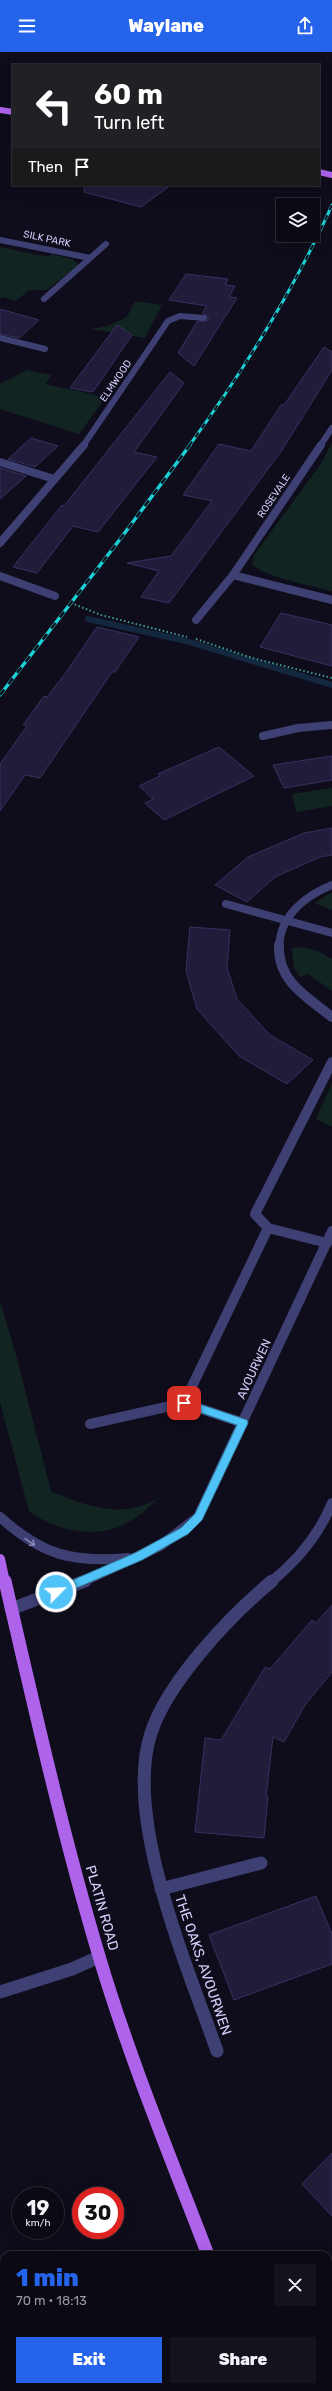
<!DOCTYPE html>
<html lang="en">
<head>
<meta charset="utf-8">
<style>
	:root { --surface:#0b0a14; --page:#14131d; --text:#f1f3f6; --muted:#9a9aa0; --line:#2b2b34; --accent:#2563eb }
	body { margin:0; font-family:Rubik,sans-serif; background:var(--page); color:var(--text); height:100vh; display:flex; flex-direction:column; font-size:15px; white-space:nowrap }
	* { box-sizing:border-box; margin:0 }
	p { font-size:13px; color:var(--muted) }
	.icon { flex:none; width:22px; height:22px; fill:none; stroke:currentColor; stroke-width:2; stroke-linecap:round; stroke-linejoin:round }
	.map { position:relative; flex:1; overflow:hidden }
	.drawer { position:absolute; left:0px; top:2199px; width:332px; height:140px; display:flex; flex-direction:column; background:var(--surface); border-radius:12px 12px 0 0; box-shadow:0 4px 16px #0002,0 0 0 1px var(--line) }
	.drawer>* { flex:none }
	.guide { position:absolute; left:12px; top:12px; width:308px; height:122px; border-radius:0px; box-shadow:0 4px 16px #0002,0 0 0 1px var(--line); background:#202124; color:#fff; overflow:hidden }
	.fabs { position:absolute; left:276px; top:146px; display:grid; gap:8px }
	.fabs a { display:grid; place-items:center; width:44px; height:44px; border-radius:0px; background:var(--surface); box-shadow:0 4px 16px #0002,0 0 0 1px var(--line); font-size:20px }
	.speed { position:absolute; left:12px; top:2135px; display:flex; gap:8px; font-size:20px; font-weight:700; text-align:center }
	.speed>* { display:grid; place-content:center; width:52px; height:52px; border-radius:50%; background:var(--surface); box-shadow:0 4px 16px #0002,0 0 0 1px var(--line); line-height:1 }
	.speed small { font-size:10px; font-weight:400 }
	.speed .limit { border:6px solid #d22; background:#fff; color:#111 }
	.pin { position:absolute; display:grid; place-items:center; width:34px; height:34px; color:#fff; margin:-17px; border-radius:8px; box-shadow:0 2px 6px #0006 }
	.me { position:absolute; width:44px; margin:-22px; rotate:66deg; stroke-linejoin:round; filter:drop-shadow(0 0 3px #0008) }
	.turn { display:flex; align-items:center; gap:14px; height:84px; padding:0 16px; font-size:18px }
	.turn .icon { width:52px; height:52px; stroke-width:2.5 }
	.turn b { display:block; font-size:28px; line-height:34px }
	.then { display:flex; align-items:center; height:38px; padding:0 16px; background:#0003; gap:8px; font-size:15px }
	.round { display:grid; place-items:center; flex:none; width:42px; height:42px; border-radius:0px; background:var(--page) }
	.headline { display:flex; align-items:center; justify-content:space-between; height:68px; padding:0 16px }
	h1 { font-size:24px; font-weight:800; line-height:30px; color:var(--accent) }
	.cta { display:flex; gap:8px; margin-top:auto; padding:8px 16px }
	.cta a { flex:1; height:46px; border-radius:0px; background:var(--accent); color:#fff; font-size:16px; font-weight:800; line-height:46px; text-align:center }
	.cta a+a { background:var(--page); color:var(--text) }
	header { display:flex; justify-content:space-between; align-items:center; height:52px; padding:0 16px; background:var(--accent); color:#fff; font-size:18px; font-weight:800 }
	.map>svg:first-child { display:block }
	.green { fill:#112422 }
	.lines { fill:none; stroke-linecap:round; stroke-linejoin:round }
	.stream { stroke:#13273e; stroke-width:6 }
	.building { fill:#201c39; stroke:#373162 }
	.path { stroke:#3b9f92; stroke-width:2; stroke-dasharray:1.5 2.5; stroke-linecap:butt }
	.minor-far3 { stroke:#3e4074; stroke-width:6 }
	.minor-far2 { stroke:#3e4074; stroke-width:8 }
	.minor-far1 { stroke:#3e4074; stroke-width:10 }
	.minor { stroke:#3e4074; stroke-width:13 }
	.major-far2 { stroke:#ae63eb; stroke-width:6 }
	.major-far1 { stroke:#ae63eb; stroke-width:10 }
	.major { stroke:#ae63eb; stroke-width:13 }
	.rail-far1-casing { stroke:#1cd1d6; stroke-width:3 }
	.rail-casing { stroke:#1cd1d6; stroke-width:3.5 }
	.rail-far1 { stroke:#0f0d1b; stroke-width:2; stroke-dasharray:5.5; stroke-linecap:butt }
	.rail { stroke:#0f0d1b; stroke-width:2.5; stroke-dasharray:7; stroke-linecap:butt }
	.oneway { stroke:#8787b6 }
	.route { fill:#4fc3f7; stroke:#337fa1 }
	.labels { text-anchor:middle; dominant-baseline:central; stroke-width:4; stroke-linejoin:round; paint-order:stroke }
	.far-street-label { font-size:10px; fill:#d0cef9; stroke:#0f0d1b }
	.street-label { font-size:12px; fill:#d0cef9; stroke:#0f0d1b }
	.near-street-label { font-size:14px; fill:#d0cef9; stroke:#0f0d1b }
</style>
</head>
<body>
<header><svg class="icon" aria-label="menu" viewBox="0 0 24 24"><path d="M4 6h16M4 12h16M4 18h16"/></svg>Waylane<svg class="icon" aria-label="share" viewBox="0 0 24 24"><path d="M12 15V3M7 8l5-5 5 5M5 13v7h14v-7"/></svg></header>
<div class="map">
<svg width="332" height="2339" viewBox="0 0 332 2339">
	<rect width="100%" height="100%" fill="#0f0d1b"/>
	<g class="green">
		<polygon points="0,195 49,205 51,202 72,207 77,211 76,215 47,238 29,238 16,249 2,245 0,247"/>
		<polygon points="135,249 162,253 145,286 90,277 108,274 127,265"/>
		<polygon points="27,318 52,323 45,332 106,345 79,382 0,357 0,332"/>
		<path d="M332,391V539C315,535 261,524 252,512L254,503L320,413Z"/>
		<polygon points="332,736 332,754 296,760 292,742"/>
		<polygon points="332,840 332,858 314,851"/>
		<polygon points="300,895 318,899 332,907 332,939 308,922 300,925 294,916 292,896"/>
		<polygon points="332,1031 332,1075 316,1067"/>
		<path d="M0,1249L18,1310L51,1439C85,1454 124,1468 158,1446C149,1455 139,1465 127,1471C96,1488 56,1479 29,1459L0,1350Z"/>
	</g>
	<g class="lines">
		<polyline class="stream" points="88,567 186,589 332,633"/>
	</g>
	<g class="building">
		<polygon points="85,133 171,133 141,155 84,140"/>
		<polygon points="186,222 228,227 225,233 235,234 229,245 237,246 194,314 178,301 197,270 208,268 208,264 202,261 207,254 169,248"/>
		<polygon points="0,257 39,268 19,286 0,282"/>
		<polygon points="117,273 132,283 93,340 70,336"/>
		<polygon points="324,295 332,300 332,318 282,398 169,551 141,545 159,519 127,511 171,504 212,449 183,443 219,392 251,399 281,353 284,353"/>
		<polygon points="170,320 184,331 134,400 157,405 98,480 73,474 37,521 13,515 62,453 64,454"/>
		<polygon points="31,386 58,394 35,415 8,407"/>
		<polygon points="0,416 26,424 0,447"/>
		<polygon points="281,561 332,573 332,614 260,595"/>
		<polygon points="97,575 139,585 115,620 112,620 40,726 25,723 0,759 0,712 27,674 23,673 44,644 47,645 65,622"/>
		<polygon points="219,695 254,724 164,768 145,751 153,747 139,734 160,724 158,722"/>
		<polygon points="332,704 332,728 284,736 273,713"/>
		<polygon points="332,776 332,803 320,805 275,825 247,850 215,833 248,805 304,781"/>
		<polygon points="190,875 230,878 227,916 237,947 270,983 313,1008 287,1032 239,1004 197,957 186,919"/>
		<polygon points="332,1553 332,1620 305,1653 284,1690 273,1685 266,1744 268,1744 264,1786 195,1780 205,1686 221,1688 265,1615 270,1617 312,1568 316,1571"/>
		<polygon points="316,1844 332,1882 332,1912 234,1948 209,1883"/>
		<polygon points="332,2101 332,2164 302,2132"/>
	</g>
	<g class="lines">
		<g class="path">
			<polyline points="71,551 101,563 187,585"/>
			<polyline points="196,587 252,606 332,626"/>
		</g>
		<g class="minor-far3">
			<polyline points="0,188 90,206"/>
			<polyline points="44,247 106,192"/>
			<polyline points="0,286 45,297"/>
			<polyline points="83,394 168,269 180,264 204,266"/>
			<polyline points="320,394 332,376"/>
		</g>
		<g class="minor-far2">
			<polyline points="0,410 54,427"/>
			<polyline points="0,491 84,393"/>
			<polyline points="233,523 332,548"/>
			<polyline points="0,524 55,544"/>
			<polyline points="196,568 233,523 321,393"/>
			<polyline points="263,684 298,676 332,673"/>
			<polyline points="226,852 332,881"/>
			<path d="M279,894C281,863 305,844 332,833"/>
		</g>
		<g class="minor-far1">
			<path d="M279,893C277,929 307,945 332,965"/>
			<polyline points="268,1176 255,1162 332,1010"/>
			<polyline points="184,1351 243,1371"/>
			<polyline points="90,1372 184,1351 268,1176 327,1191"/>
			<path d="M0,1465C42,1503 72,1511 128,1506"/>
			<polyline points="82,1530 160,1494 198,1465 332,1179"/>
			<path d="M271,1530C298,1508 319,1483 332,1451"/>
		</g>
		<g class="minor">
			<polyline points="11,1557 85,1529"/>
			<polyline points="161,1837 261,1811"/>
			<polyline points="0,1940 72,1917 99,1905"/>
			<path d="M217,1999C188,1916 123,1766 151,1681C168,1629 231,1563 272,1529"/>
		</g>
		<g class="major-far2">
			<polyline points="0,58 13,60"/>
			<polyline points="319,120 332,123"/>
		</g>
		<polyline class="major-far1" points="0,1507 5,1530"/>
		<g class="major">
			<path d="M5,1529C34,1654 62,1780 99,1904C129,2005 170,2104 208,2203"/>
			<polyline points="259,2335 260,2339"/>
		</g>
		<g class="rail-far1-casing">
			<path id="rail-far1" d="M189,394C244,318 294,238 332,153"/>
		</g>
		<g class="rail-casing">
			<polyline id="rail" points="0,643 121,486 190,393"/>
		</g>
		<use href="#rail-far1" class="rail-far1"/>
		<use href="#rail" class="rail"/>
	</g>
	<defs><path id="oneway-shaft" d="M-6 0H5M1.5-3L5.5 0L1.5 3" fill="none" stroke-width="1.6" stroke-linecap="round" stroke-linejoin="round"/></defs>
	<use class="oneway" href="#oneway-shaft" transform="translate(30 1490) rotate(34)"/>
	<polygon class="route" points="184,1347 247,1368 248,1371 202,1468 188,1482 142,1508 60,1543 52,1543 52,1537 135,1501 181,1476 195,1462 237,1373 181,1354 180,1351"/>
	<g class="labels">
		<g class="far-street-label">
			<text transform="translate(47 187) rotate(12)">SILK PARK</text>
			<text transform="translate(116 329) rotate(-56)">ELMWOOD</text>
			<text transform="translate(274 444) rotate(-56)">ROSEVALE</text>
		</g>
		<g class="street-label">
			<text transform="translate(254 1317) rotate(-65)">AVOURWEN</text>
		</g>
		<g class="near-street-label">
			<text transform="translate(102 1856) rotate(74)">PLATIN ROAD</text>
			<text transform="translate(203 1913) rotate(71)">THE OAKS, AVOURWEN</text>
		</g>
	</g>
</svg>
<div class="fabs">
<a><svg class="icon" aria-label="layers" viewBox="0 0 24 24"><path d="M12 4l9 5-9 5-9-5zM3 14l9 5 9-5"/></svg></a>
</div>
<div class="speed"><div>19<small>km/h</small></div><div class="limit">30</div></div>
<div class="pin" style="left:184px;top:1351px;background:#d93025"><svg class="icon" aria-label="arrive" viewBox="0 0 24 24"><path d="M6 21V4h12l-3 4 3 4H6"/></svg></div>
<svg class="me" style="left:56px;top:1540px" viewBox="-20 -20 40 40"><circle r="17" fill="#4fc3f7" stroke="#fff" stroke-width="3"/><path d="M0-11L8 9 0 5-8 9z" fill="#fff"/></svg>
<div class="guide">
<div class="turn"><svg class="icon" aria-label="left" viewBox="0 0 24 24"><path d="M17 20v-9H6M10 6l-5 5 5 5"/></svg><div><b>60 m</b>Turn left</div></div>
<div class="then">Then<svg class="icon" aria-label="arrive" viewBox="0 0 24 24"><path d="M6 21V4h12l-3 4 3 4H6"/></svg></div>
</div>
<section class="drawer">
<div class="headline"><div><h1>1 min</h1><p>70 m · 18:13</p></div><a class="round"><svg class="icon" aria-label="close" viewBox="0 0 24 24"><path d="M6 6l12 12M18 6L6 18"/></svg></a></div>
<div class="cta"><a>Exit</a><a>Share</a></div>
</section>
</div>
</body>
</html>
